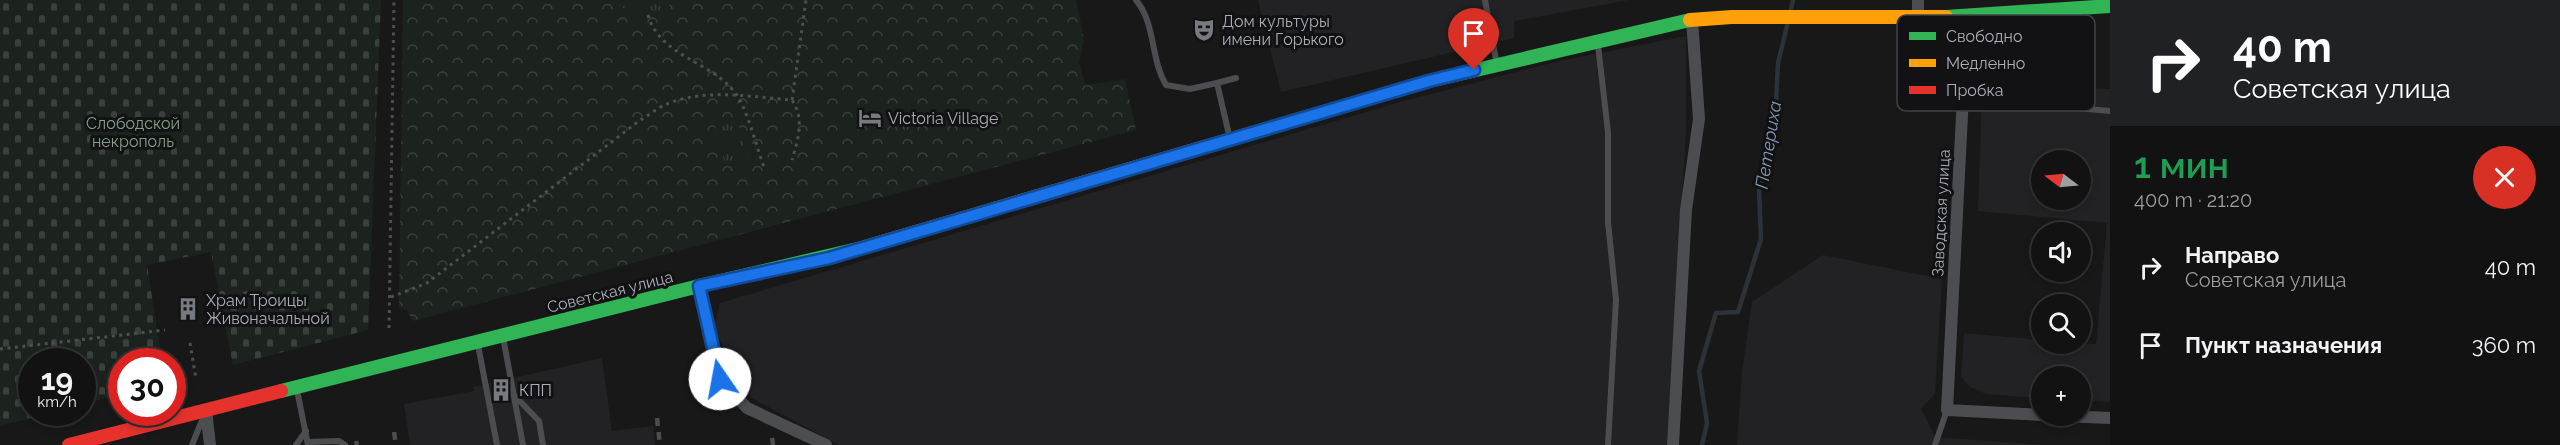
<!DOCTYPE html>
<html lang="ru">
<head>
<meta charset="utf-8">
<style>
	:root { --surface:#121212; --page:#1f2020; --text:#f1f3f6; --muted:#9c9e9f; --line:#313232 }
	body { margin:0; font-family:Raleway,sans-serif; background:var(--page); color:var(--text); height:100vh; display:flex; flex-direction:column; font-size:22px; white-space:nowrap }
	* { box-sizing:border-box; margin:0 }
	p { font-size:20px; color:var(--muted) }
	.icon { flex:none; width:33px; height:33px; fill:none; stroke:currentColor; stroke-width:2; stroke-linecap:round; stroke-linejoin:round }
	.map { position:relative; flex:1; overflow:hidden }
	.sheet { display:flex; flex-direction:column; background:var(--surface); width:450px }
	.sheet>* { flex:none }
	.guide { background:#202124; color:#fff; overflow:hidden }
	.needle { width:39px; rotate:286deg }
	.controls { position:absolute; left:2031px; top:150px; display:grid; gap:12px }
	.controls a { display:grid; place-items:center; width:60px; height:60px; border-radius:50%; background:var(--surface); box-shadow:0 3px 9px #0003,0 0 0 2px var(--line); font-size:30px }
	.speed { position:absolute; left:18px; top:348px; display:flex; gap:12px; font-size:30px; font-weight:700; text-align:center }
	.speed>* { display:grid; place-content:center; width:78px; height:78px; border-radius:50%; background:var(--surface); box-shadow:0 3px 9px #0003,0 0 0 2px var(--line); line-height:1 }
	.speed small { font-size:15px; font-weight:400 }
	.speed .limit { border:9px solid #d22; background:#fff; color:#111 }
	.pin { position:absolute; display:grid; place-items:center; width:51px; height:51px; color:#fff; margin:-62px -26px; border-radius:50% 50% 50% 0; rotate:-45deg; box-shadow:0 0 6px #0007 }
	.pin .icon { rotate:45deg }
	.me { position:absolute; width:66px; margin:-33px; rotate:348deg; stroke-linejoin:round; filter:drop-shadow(0 0 4px #0008) }
	.turn { display:flex; align-items:center; gap:21px; height:126px; padding:0 24px; font-size:27px }
	.turn .icon { width:78px; height:78px; stroke-width:2.5 }
	.turn b { display:block; font-size:42px; line-height:51px }
	.round { display:grid; place-items:center; flex:none; width:63px; height:63px; border-radius:32px; background:var(--page) }
	.headline { display:flex; align-items:center; justify-content:space-between; height:102px; padding:0 24px }
	h1 { font-size:36px; font-weight:600; line-height:45px; color:#1e9e55 }
	ul { padding:0; list-style:none }
	li { display:flex; align-items:center; gap:18px; height:78px; padding:0 24px }
	li div { flex:1 }
	li b { display:block; font-size:22px }
	li em { font-style:normal }
	main { display:flex; flex:1; min-height:0 }
	.map>svg:first-child { display:block }
	.built { fill:#222225; fill-rule:evenodd }
	.forest { fill:url(#forest-crowns) }
	.cemetery { fill:url(#cemetery-stones) }
	.park { fill:url(#park-tufts) }
	.lines { fill:none; stroke-linecap:round; stroke-linejoin:round }
	.stream { stroke:#2c3238; stroke-width:4.5 }
	.path { stroke:#4e4f51; stroke-width:3; stroke-dasharray:3 4.5; stroke-linecap:butt }
	.lane { stroke:#4c4d50; stroke-width:6 }
	.street { stroke:#4c4d50; stroke-width:12 }
	.fast { stroke:#30b455; stroke-width:14 }
	.slow { stroke:#ff9f0a; stroke-width:14 }
	.jam { stroke:#e5322d; stroke-width:14 }
	.rail { stroke:#4c4d4f; stroke-width:4.5; stroke-dasharray:8 6; stroke-linecap:butt }
	.route-casing { stroke:#114b97; stroke-width:15 }
	.route { stroke:#1a73e8; stroke-width:10 }
	.labels { text-anchor:middle; dominant-baseline:central; stroke-width:6; stroke-linejoin:round; paint-order:stroke }
	.poi-label { font-size:16px; fill:#aaaeb7; stroke:#121214; text-anchor:start }
	.park-label { font-size:16px; fill:#83a087; stroke:#121214 }
	.street-label { font-size:16px; fill:#aaaeb7; stroke:#121214 }
	.water-label { font-size:18px; font-style:italic; fill:#8599af; stroke:#121214 }
	.key { fill:#121214; stroke:#404145; stroke-width:1.5 }
	.key-label { font-size:16px; fill:#aaaeb7 }
</style>
</head>
<body>
<main>
<div class="map">
<svg width="2110" height="445" viewBox="0 0 2110 445">
	<defs>
		<pattern id="forest-crowns" width="20" height="18" patternUnits="userSpaceOnUse" patternTransform="scale(1.5)"><rect width="20" height="18" fill="#1c221e"/><path d="M2 6a3 3 0 1 1 6 0M12 15a3 3 0 1 1 6 0" fill="none" stroke="#3a403c"/></pattern>
		<pattern id="cemetery-stones" width="16" height="16" patternUnits="userSpaceOnUse" patternTransform="scale(1.5)"><rect width="16" height="16" fill="#1c221e"/><path d="M2 7V4a2 2 0 0 1 4 0v3zM10 15v-3a2 2 0 0 1 4 0v3z" fill="#3a403c"/></pattern>
		<pattern id="park-tufts" width="24" height="20" patternUnits="userSpaceOnUse" patternTransform="scale(1.5)"><rect width="24" height="20" fill="#1c221e"/><path d="M3 7l-1-3M5 7V3M7 7l1-3M15 17l-1-3M17 17v-4M19 17l1-3" fill="none" stroke="#3a403c"/></pattern>
	</defs>
	<rect width="100%" height="100%" fill="#181818"/>
	<g class="built">
		<polygon points="1258,0 1629,0 1514,21 1514,38 1281,92"/>
		<polygon points="1686,36 1686,133 1667,445 839,445 746,395 714,327 720,303 1400,102 1559,61"/>
		<path d="M2017,84L2110,89V402L2081,400L2080,376H2042L2041,398L1986,394L1970,387L1961,377L1964,333L2041,340L2042,344H2096L2107,223L1978,211L1982,93L2004,94ZM2042,160H2080V200H2042Z"/>
		<polygon points="1823,255 1942,279 1935,394 1921,408 1935,437 2044,445 1737,445 1742,372 1752,302"/>
		<polygon points="602,358 612,431 653,426 655,445 410,445 404,404 474,391 473,387"/>
	</g>
	<polygon class="forest" points="403,0 1076,0 1084,39 1079,63 1086,85 1125,79 1136,130 413,321 407,311 399,308"/>
	<polygon class="cemetery" points="0,0 381,0 368,330 233,365 211,252 147,265 162,361 122,362 121,394 83,404 82,362 32,362 32,412 51,413 0,426"/>
	<g class="park">
		<path d="M614,0H674C658,21 631,19 614,0Z"/>
		<polygon points="907,110 910,129 898,132 894,113"/>
		<polygon points="737,119 748,157 725,164 715,125"/>
	</g>
	<g class="lines">
		<g class="stream">
			<polyline points="1790,14 1793,0"/>
			<polyline points="1702,445 1707,423 1699,371 1716,313 1738,312 1761,239 1759,189 1776,103 1778,63 1788,22"/>
		</g>
		<g class="path">
			<path d="M648,15C660,57 712,61 736,94C748,111 756,146 764,167"/>
			<polyline points="792,100 806,0"/>
			<path d="M391,297L427,283L639,121C648,116 657,108 667,104C704,88 753,97 792,100C805,120 798,139 792,160"/>
			<polyline points="389,328 394,0"/>
			<polyline points="190,343 196,379"/>
			<polyline points="0,349 165,330"/>
		</g>
		<g class="lane">
			<path d="M1136,0C1156,24 1150,58 1166,85L1190,89L1217,83L1230,139"/>
			<polyline points="1485,0 1497,65"/>
			<polyline points="1598,45 1608,132 1608,222 1616,300 1608,445"/>
			<polyline points="1217,83 1236,78"/>
			<polyline points="2043,105 2110,111"/>
			<polyline points="503,337 523,445"/>
			<polyline points="478,345 497,445"/>
			<polyline points="297,390 308,445"/>
			<polyline points="514,395 539,421 543,445"/>
			<polyline points="308,442 339,441 345,445"/>
			<polyline points="192,445 203,418"/>
			<polyline points="296,445 306,431"/>
			<polyline points="1935,445 1947,410"/>
		</g>
		<g class="street">
			<polyline points="1918,0 1918,19"/>
			<polyline points="1967,17 1947,410 2042,415"/>
			<polyline points="699,286 720,379 747,408 826,445"/>
			<polyline points="206,410 210,445"/>
			<polyline points="2062,416 2110,418"/>
			<polyline points="1673,445 1686,210 1699,119 1692,20"/>
		</g>
		<g class="fast">
			<polyline points="1946,17 2110,6"/>
			<polyline points="1208,146 1429,81 1690,20"/>
			<polyline points="281,391 699,286 862,248"/>
		</g>
		<g class="slow">
			<polyline points="1690,20 1732,17 1946,17"/>
			<polyline points="862,248 1208,146"/>
		</g>
		<polyline class="jam" points="69,445 281,391"/>
		<g class="rail">
			<polyline points="657,418 660,445"/>
			<polyline points="394,432 396,445"/>
			<polyline points="772,438 773,445"/>
			<polyline points="356,441 357,445"/>
		</g>
	</g>
	<g class="lines">
		<g class="route-casing">
			<polyline id="route" points="720,379 699,286 829,258 1429,81 1474,70"/>
		</g>
		<use href="#route" class="route"/>
	</g>
	<defs>
		<g id="theatre-bare" transform="scale(1.8)"><path d="M-5-5.5Q0-4 5-5.5V0Q5 5 0 6Q-5 5-5 0ZM-3.3-2.5H-1v1.5H-3.3ZM1-2.5H3.3v1.5H1ZM-2.8 1Q0 5.5 2.8 1Z" fill="#777a7f" stroke="#121214" stroke-width="2.5" paint-order="stroke"/></g>
		<g id="hotel-bare" transform="scale(1.8)"><path d="M-6-4.5h1.5V1H6V5H4.5V3h-9V5H-6ZM-4 0a1.8 1.8 0 1 1 3.6 0ZM.5 0V-2.5h3Q6-2.5 6 0Z" fill="#777a7f" stroke="#121214" stroke-width="2.5" paint-order="stroke"/></g>
		<g id="building-bare" transform="scale(1.8)"><path d="M-4-6H4V6H1V3H-1V6H-4ZM-2.5-4.3h1.7v1.8h-1.7ZM.8-4.3h1.7v1.8H.8ZM-2.5-1h1.7V.8h-1.7ZM.8-1h1.7V.8H.8Z" fill="#777a7f" stroke="#121214" stroke-width="2.5" paint-order="stroke"/></g>
	</defs>
	<g fill-rule="evenodd">
		<use href="#theatre-bare" x="1204" y="30"/>
		<use href="#hotel-bare" x="870" y="118"/>
		<use href="#building-bare" x="188" y="309"/>
		<use href="#building-bare" x="501" y="390"/>
	</g>
	<g class="labels">
		<g class="poi-label">
			<text x="1222" y="21">Дом культуры<tspan x="1222" dy="18">имени Горького</tspan></text>
			<text x="888" y="118">Victoria Village</text>
			<text x="206" y="300">Храм Троицы<tspan x="206" dy="18">Живоначальной</tspan></text>
			<text x="519" y="390">КПП</text>
		</g>
		<g class="park-label">
			<text x="133" y="123">Слободской<tspan x="133" dy="18">некрополь</tspan></text>
		</g>
		<g class="street-label">
			<text transform="translate(1941 213) rotate(-87)">Заводская улица</text>
			<text transform="translate(610 292) rotate(-14)">Советская улица</text>
		</g>
		<g class="water-label">
			<text transform="translate(1768 145) rotate(-81)">Петериха</text>
		</g>
	</g>
	<rect x="1897" y="15" width="198" height="96" rx="9" class="key"/>
	<rect x="1909" y="32" width="27" height="8" fill="#30b455"/>
	<rect x="1909" y="59" width="27" height="8" fill="#ff9f0a"/>
	<rect x="1909" y="86" width="27" height="8" fill="#e5322d"/>
	<g class="key-label">
		<text x="1946" y="42">Свободно</text>
		<text x="1946" y="69">Медленно</text>
		<text x="1946" y="96">Пробка</text>
	</g>
</svg>
<div class="controls">
<a><svg class="needle" viewBox="-14 -14 28 28"><path d="M0-13l5 13h-10z" fill="#e53935"/><path d="M0 13l5-13h-10z" fill="#9c9e9f"/></svg></a>
<a><svg class="icon" aria-label="sound" viewBox="0 0 24 24"><path d="M4 9h4l5-4v14l-5-4H4zM17 9q2 3 0 6"/></svg></a>
<a><svg class="icon" aria-label="search" viewBox="0 0 24 24"><circle cx="10" cy="10" r="6"/><path d="M15 15l6 6"/></svg></a>
<a>+</a>
</div>
<div class="speed"><div>19<small>km/h</small></div><div class="limit">30</div></div>
<div class="pin" style="left:1474px;top:70px;background:#d93025"><svg class="icon" aria-label="arrive" viewBox="0 0 24 24"><path d="M6 21V4h12l-3 4 3 4H6"/></svg></div>
<svg class="me" style="left:720px;top:379px" viewBox="-20 -20 40 40"><circle r="19" fill="#fff"/><path d="M0-13L10 11 0 6-10 11z" fill="#1a73e8"/></svg>
</div>
<section class="sheet">
<div class="guide">
<div class="turn"><svg class="icon" aria-label="right" viewBox="0 0 24 24"><path d="M7 20v-9h11M14 6l5 5-5 5"/></svg><div><b>40 m</b>Советская улица</div></div>
</div>
<div class="headline"><div><h1>1 мин</h1><p>400 m · 21:20</p></div><a class="round" style="background:#d93025;color:#fff"><svg class="icon" aria-label="close" viewBox="0 0 24 24"><path d="M6 6l12 12M18 6L6 18"/></svg></a></div>
<ul>
<li><svg class="icon" aria-label="right" viewBox="0 0 24 24"><path d="M7 20v-9h11M14 6l5 5-5 5"/></svg><div><b>Направо</b><p>Советская улица</p></div><em>40 m</em></li>
<li><svg class="icon" aria-label="arrive" viewBox="0 0 24 24"><path d="M6 21V4h12l-3 4 3 4H6"/></svg><div><b>Пункт назначения</b></div><em>360 m</em></li>
</ul>
</section>
</main>
</body>
</html>
